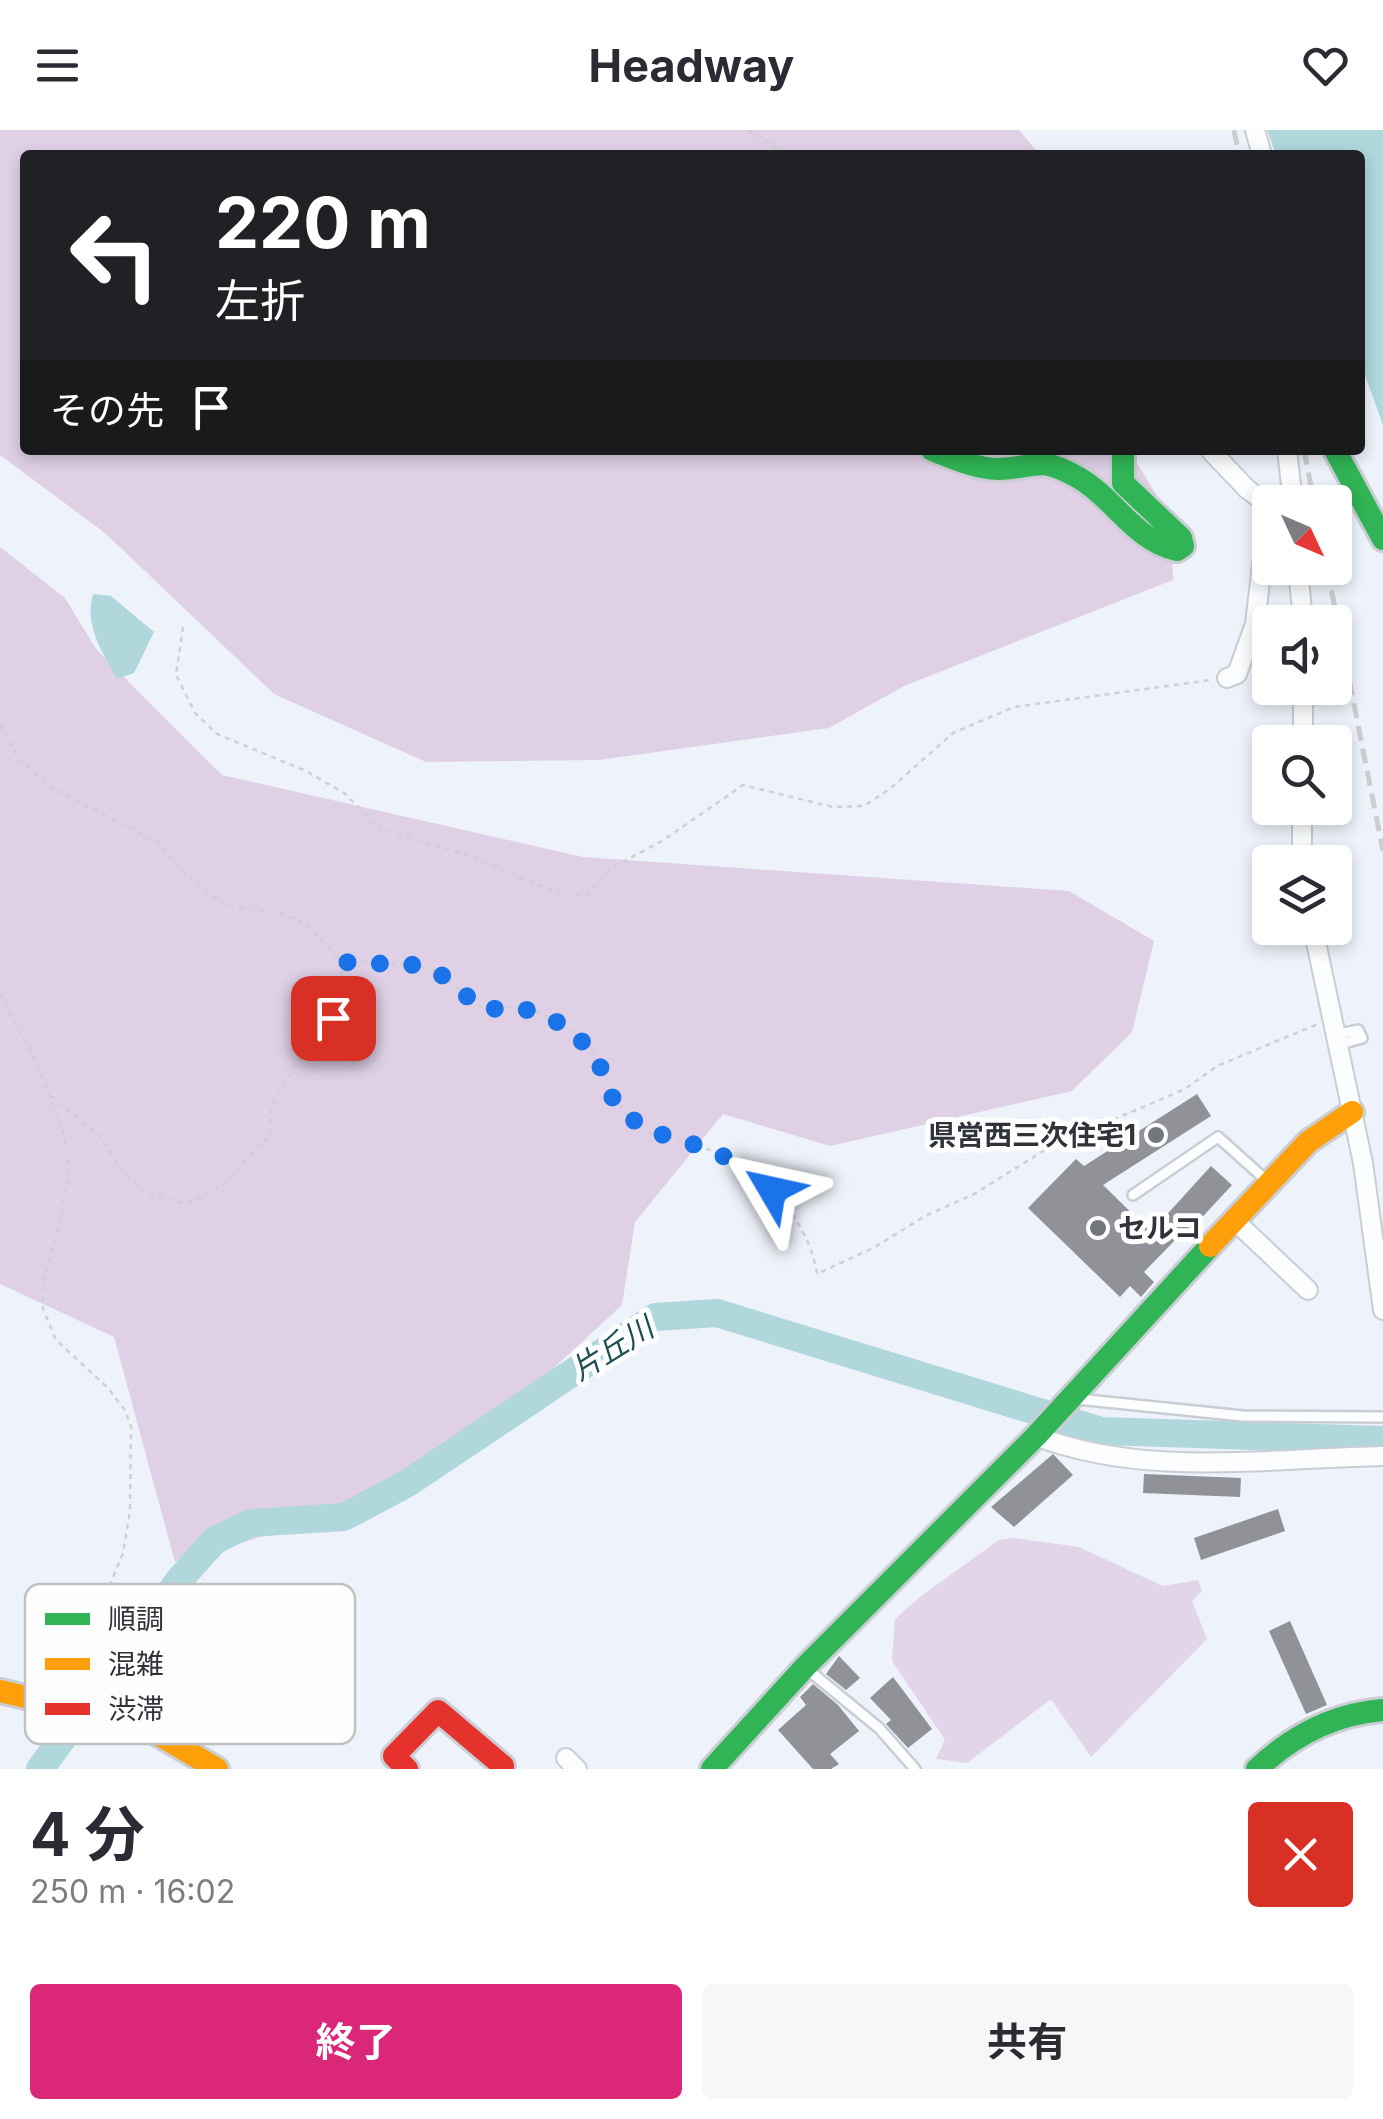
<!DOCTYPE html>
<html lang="ja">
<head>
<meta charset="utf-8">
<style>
	:root { --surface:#fff; --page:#f7f7f7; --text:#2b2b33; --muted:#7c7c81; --accent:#db2777 }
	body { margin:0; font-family:Inter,"Noto Sans JP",sans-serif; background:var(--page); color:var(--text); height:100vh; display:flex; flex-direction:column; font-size:38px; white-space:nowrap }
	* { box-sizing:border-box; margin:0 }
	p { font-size:32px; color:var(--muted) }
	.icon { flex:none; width:55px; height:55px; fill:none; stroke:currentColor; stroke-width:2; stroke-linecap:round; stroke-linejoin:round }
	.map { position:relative; height:1639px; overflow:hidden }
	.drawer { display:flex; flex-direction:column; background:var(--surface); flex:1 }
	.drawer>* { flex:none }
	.top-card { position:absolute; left:20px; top:20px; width:1345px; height:305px; border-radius:10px; box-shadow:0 5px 15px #0003; background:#202124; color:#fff; overflow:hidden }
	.needle { width:65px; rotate:134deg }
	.tools { position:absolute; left:1252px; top:355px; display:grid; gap:20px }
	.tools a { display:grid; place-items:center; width:100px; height:100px; border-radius:10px; background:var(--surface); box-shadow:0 5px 15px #0003; font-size:50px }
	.pin { position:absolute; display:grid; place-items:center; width:85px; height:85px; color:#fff; margin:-42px; border-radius:20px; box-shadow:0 5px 15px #0006 }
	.me { position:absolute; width:110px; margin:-55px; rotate:306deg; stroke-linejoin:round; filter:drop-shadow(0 0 8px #0008) }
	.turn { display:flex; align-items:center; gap:35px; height:210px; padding:0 30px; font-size:45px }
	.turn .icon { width:130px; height:130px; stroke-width:2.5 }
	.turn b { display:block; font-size:70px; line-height:85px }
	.then { display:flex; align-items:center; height:95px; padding:0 30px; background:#0003; gap:20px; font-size:38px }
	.round { display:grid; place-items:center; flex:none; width:105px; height:105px; border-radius:10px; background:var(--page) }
	.headline { display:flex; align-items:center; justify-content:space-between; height:170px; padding:0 30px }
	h1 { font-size:60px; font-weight:700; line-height:75px }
	.button { display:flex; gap:20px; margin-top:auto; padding:20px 30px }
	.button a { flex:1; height:115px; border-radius:10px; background:var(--accent); color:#fff; font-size:40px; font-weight:700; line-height:115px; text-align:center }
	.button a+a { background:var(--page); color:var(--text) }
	header { display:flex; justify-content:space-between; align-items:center; height:130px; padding:0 30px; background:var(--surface); font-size:45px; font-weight:700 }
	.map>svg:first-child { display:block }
	.green { fill:#e2d4e9 }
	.forest { fill:#dfd0e6 }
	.water { fill:#afd7dc }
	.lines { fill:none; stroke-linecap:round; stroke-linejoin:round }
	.river { stroke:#afd7dc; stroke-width:28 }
	.building { fill:#919298 }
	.lane-casing { stroke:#cacdd4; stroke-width:14 }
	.street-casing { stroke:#cacdd4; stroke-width:22 }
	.fast-casing { stroke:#cacdd4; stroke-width:28 }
	.slow-casing { stroke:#cacdd4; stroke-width:28 }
	.jam-casing { stroke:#cacdd4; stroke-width:28 }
	.path { stroke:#cfd0d4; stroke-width:2.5; stroke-dasharray:5 5; stroke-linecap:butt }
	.lane { stroke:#fcfdfe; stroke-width:9 }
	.street { stroke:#fcfdfe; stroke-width:18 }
	.fast { stroke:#30b455; stroke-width:22 }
	.slow { stroke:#ff9f0a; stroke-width:22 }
	.jam { stroke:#e5322d; stroke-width:22 }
	.rail { stroke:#cccdcf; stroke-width:5; stroke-dasharray:15 8; stroke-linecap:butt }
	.route { stroke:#1a73e8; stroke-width:18; stroke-dasharray:0 32.4 }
	.poi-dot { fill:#72767d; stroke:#fefefe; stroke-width:4 }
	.labels { text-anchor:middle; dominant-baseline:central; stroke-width:10; stroke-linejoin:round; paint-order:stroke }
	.poi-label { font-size:28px; font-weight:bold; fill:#30343a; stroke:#fefefe; text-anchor:end }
	.water-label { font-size:30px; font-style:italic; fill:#1c4d50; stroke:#fefefe }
	.key { fill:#fefefe; stroke:#c0c1c3; stroke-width:2.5 }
	.key-label { font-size:28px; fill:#30343a }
</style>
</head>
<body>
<header><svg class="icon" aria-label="menu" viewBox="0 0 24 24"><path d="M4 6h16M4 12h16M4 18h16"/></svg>Headway<svg class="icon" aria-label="heart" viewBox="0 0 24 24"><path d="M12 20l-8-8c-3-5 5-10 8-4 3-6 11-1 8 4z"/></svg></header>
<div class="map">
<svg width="1383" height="1639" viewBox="0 0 1383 1639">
	<rect width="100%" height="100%" fill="#eef2fa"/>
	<polygon class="green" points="1015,1408 1079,1417 1163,1456 1198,1450 1202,1461 1192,1471 1207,1509 1091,1627 1051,1569 967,1633 936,1629 945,1610 892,1531 895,1489 921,1466 999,1410"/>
	<g class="forest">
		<polygon points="0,0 1019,0 1040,25 25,25 25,320 1129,320 1171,389 1173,450 904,556 829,598 599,630 426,632 274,564 105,403 0,325"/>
		<polygon points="0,417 65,468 96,519 222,645 583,727 1069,761 1154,811 1132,902 1072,961 830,1016 723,984 635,1092 622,1175 493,1294 351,1381 175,1432 114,1207 0,1154"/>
	</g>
	<g class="water">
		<polygon points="1267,0 1383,0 1383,295 1360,231 1360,25 1276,25"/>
		<path d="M93,464L111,466L154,502L134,543L117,549C102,521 84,496 93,464Z"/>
	</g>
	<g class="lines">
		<polyline class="river" points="40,1639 180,1449 215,1410 251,1393 344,1387 408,1353 655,1187 717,1183 1101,1301 1383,1310"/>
	</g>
	<g class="building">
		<polygon points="1197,964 1211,986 1103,1055 1151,1102 1211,1036 1232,1055 1182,1109 1179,1106 1144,1142 1154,1152 1141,1167 1130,1156 1120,1167 1028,1078 1076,1029 1084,1036"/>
		<polygon points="1053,1324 1073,1345 1014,1397 991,1377"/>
		<polygon points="1144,1344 1241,1348 1240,1367 1143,1363"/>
		<polygon points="1278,1379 1285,1401 1201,1430 1194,1408"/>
		<polygon points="1290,1491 1327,1575 1306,1584 1269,1501"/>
		<polygon points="839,1526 860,1548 846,1560 826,1544"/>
		<polygon points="893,1547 932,1599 908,1618 886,1594 891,1590 870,1568"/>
		<polygon points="813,1554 838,1575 859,1601 830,1624 839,1634 831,1639 813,1639 778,1600 806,1575 800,1567"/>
	</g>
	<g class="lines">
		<g class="lane-casing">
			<g id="lane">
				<polyline points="1335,905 1358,900 1362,908 1337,915"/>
				<polyline points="1133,1065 1218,1007 1266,1050"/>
				<polyline points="1077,1269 1243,1286 1383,1287"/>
				<polyline points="807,1539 879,1598 915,1639"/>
			</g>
		</g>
		<g class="street-casing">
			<g id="street">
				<polyline points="1255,0 1262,25"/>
				<polyline points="1210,320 1247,359 1270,376"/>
				<polyline points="1287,320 1293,372"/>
				<polyline points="1298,438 1303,492"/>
				<polyline points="1227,548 1237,544 1255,494 1269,376"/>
				<polyline points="1303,612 1303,558"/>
				<polyline points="1302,732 1302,678"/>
				<polyline points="1313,798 1363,1033 1383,1180"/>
				<polyline points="1234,1090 1308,1160"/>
				<path d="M1036,1306C1144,1348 1269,1328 1383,1326"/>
				<polyline points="566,1628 577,1639"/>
			</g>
		</g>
		<g class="fast-casing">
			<g id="fast">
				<path d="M932,320C953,328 976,339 998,339C1038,338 1037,324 1079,348C1114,368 1135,411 1177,420L1183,416L1181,408L1123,353V320"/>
				<polyline points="1335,320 1383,409"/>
				<polyline points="712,1639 805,1537 1036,1306 1210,1116"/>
				<path d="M1257,1639C1293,1605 1334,1584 1383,1580"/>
			</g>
		</g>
		<g class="slow-casing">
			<g id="slow">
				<polyline points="1210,1116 1308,1012 1352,982"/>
				<polyline points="0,1561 34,1569 74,1563 108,1575 217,1639"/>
			</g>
		</g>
		<g class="jam-casing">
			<polyline id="jam" points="407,1639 394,1626 438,1581 503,1636 500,1639"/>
		</g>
		<g class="path">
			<polyline points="748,0 790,25"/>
			<polyline points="183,497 176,545 195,583 217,604 306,641 344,663 381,699 467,725 565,766 586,765 613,737 662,711 743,655 833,677 864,676 891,658 953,603 1014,577 1211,550"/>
			<polyline points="0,594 18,628 52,658 159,713 182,741 224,775 283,784 306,794 341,831 344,871 296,934 272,976 269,1006 220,1057 185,1074 146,1063 118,1036 101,1007 46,962"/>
			<path d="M341,831L418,835L438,842L482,879C494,879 509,876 521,878C548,882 582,903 596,927C615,957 608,971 640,996C660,1011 690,1012 713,1021C763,1041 809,1090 817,1144L875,1117L925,1086L974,1064L1050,1017L1185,959L1217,936L1318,894"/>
			<polyline points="0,864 35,929 63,1001 69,1039 60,1093 43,1152 43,1179 56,1210 108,1258 126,1282 131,1297 130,1381 123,1423 91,1501 79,1543"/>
		</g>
		<use href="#lane" class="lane"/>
		<use href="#street" class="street"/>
		<use href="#fast" class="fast"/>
		<use href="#slow" class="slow"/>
		<use href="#jam" class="jam"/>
		<g class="rail">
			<polyline points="1234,0 1239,25"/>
			<polyline points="1304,320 1314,372"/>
			<polyline points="1327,438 1383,721"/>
		</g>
	</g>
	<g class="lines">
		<polyline class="route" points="333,888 344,871 342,832 418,835 438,842 482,879 522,878 567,896 596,926 615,974 644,999 712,1020 758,1045 772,1060"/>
	</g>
	<g class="poi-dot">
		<circle cx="1156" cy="1005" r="10"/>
		<circle cx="1098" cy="1098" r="10"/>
	</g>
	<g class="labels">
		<g class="poi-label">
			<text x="1136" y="1005">県営西三次住宅1</text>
			<text x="1118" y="1098" text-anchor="start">セルコ</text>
		</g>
		<g class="water-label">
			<text transform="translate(612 1218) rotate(-32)">片丘川</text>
		</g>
	</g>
	<rect x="25" y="1454" width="330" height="160" rx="15" class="key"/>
	<rect x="45" y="1483" width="45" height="12" fill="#30b455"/>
	<rect x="45" y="1528" width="45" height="12" fill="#ff9f0a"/>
	<rect x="45" y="1573" width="45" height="12" fill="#e5322d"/>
	<g class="key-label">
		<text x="108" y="1499">順調</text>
		<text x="108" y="1544">混雑</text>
		<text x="108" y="1589">渋滞</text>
	</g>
</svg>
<div class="tools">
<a><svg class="needle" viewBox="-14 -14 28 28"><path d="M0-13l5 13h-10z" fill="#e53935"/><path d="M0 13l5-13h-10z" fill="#7c7c81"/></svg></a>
<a><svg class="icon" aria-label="sound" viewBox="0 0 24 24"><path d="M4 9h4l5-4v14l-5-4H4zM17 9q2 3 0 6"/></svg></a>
<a><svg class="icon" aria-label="search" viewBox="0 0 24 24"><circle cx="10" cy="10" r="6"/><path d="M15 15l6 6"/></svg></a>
<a><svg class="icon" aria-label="layers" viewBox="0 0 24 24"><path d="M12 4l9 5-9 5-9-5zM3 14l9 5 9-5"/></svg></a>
</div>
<div class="pin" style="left:333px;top:888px;background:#d93025"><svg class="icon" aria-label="arrive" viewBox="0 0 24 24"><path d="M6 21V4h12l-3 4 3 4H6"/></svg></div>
<svg class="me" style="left:772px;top:1060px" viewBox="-20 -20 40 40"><path d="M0-17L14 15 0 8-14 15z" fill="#1a73e8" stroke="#fff" stroke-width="4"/></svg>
<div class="top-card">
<div class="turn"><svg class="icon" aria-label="left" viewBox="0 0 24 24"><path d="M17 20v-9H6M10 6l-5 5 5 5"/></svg><div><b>220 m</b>左折</div></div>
<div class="then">その先<svg class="icon" aria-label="arrive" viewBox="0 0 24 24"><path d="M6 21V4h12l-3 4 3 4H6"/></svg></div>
</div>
</div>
<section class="drawer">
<div class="headline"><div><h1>4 分</h1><p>250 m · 16:02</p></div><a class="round" style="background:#d93025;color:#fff"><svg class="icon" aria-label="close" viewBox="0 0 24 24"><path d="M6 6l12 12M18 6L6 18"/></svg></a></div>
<div class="button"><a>終了</a><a>共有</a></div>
</section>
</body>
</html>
